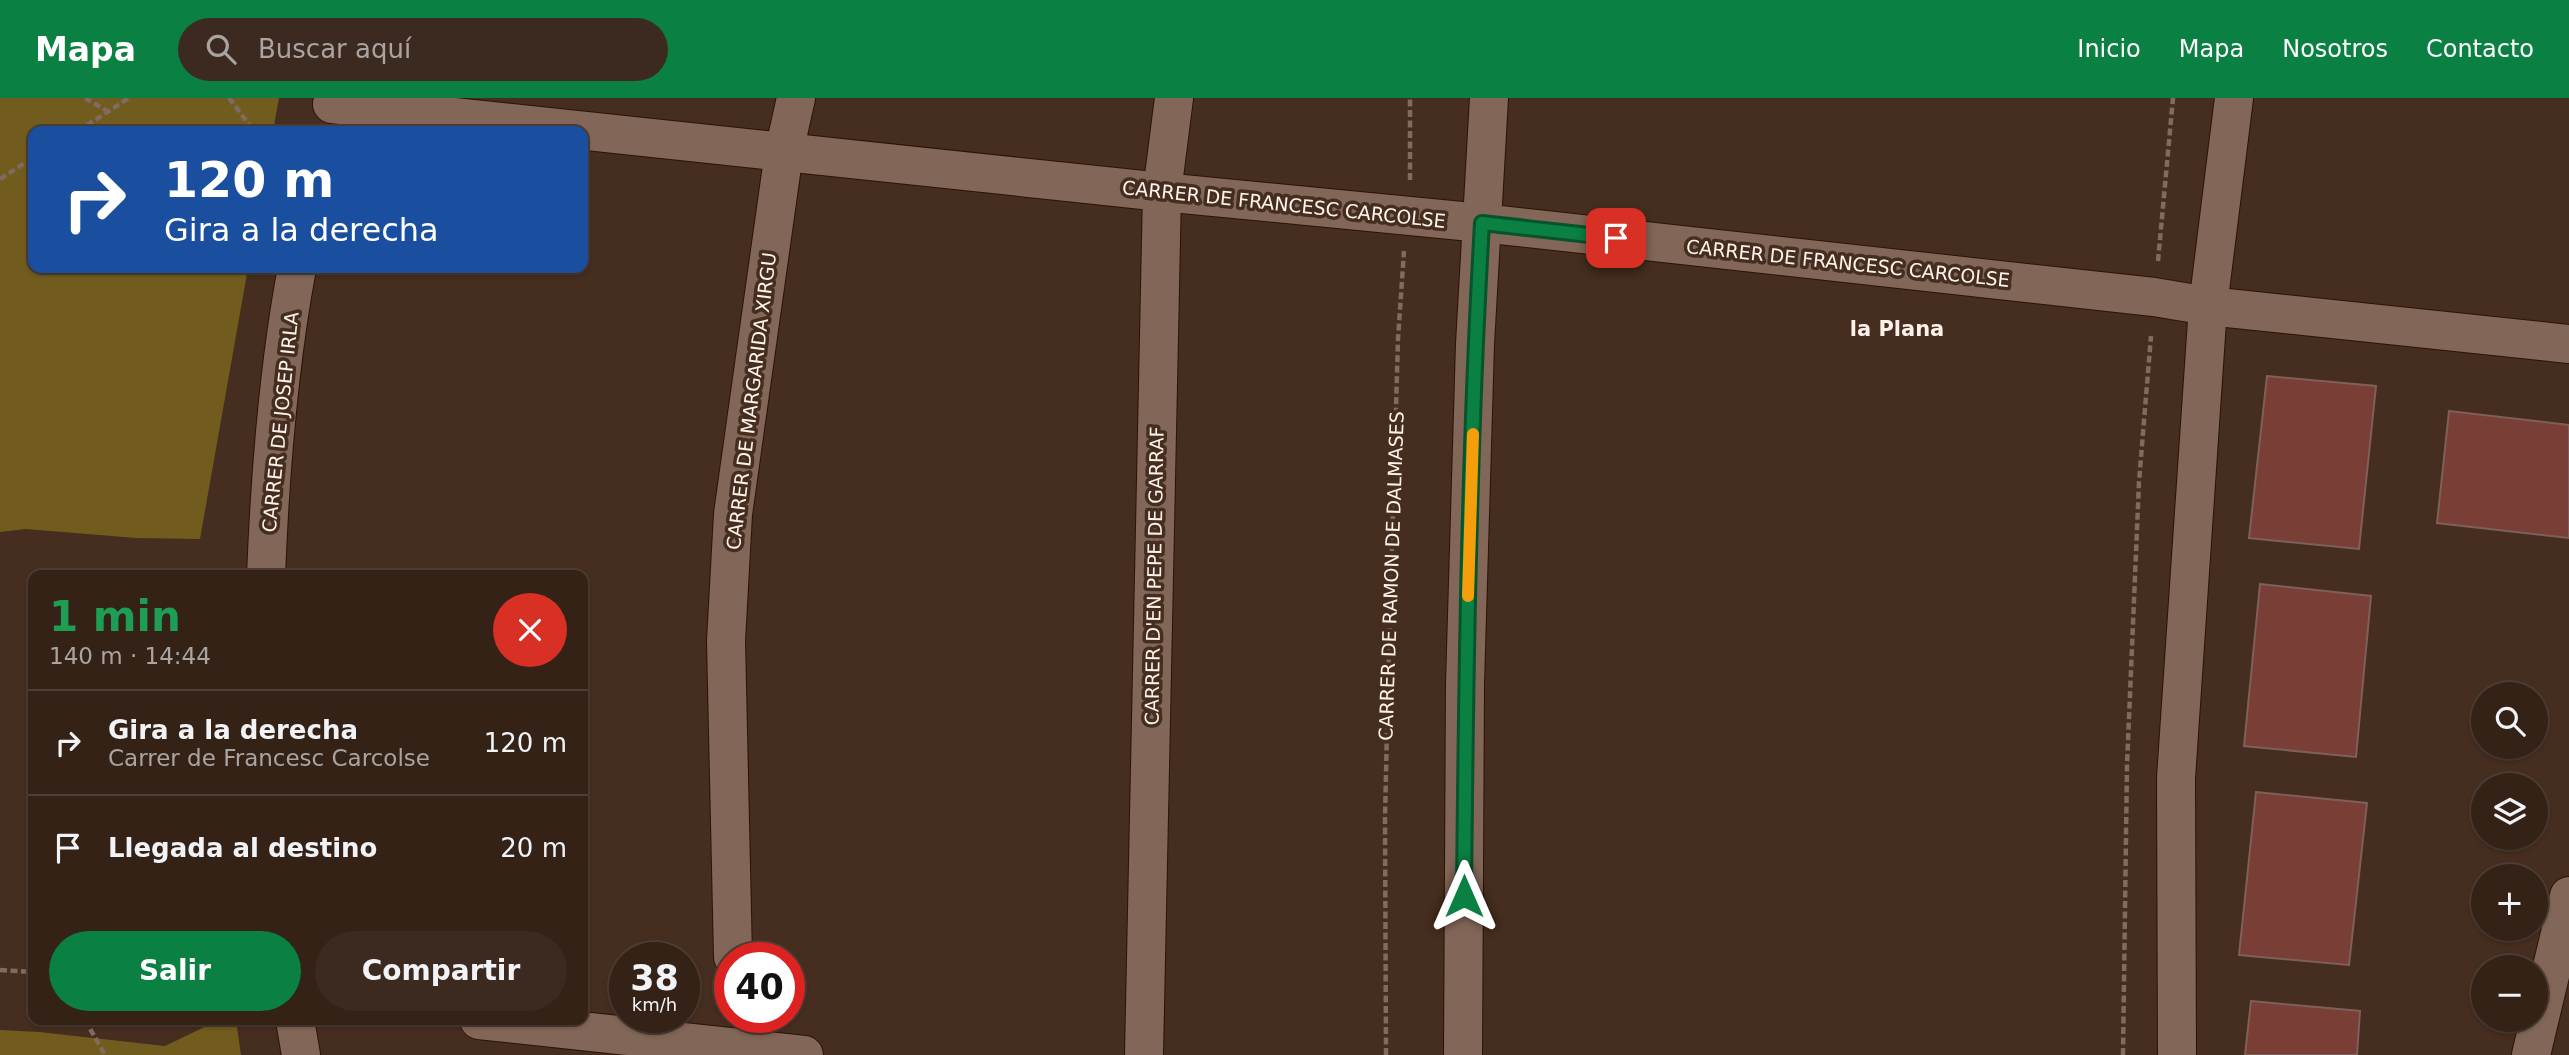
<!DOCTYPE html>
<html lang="es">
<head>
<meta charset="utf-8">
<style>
	:root { --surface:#342217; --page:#3c2a20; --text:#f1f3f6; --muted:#a9a4a1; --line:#4e3f36; --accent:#0b8043 }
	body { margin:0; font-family:"DejaVu Sans",sans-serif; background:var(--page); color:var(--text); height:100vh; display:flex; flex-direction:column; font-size:26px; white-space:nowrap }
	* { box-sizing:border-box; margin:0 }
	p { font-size:23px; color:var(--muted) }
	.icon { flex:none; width:38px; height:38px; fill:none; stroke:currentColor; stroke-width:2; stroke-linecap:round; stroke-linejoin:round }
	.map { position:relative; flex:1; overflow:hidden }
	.side { position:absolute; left:28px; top:472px; width:560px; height:455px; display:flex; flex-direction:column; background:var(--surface); border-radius:14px; box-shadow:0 2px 5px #0004,0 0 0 2px var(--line) }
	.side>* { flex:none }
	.banner { position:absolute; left:28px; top:28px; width:560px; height:147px; border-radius:14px; box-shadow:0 2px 5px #0004,0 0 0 2px var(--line); background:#1a4fa0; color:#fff; overflow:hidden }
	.buttons { position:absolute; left:2471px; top:584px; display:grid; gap:14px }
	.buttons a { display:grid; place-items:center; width:77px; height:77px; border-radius:50%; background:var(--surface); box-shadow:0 2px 5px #0004,0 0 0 2px var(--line); font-size:35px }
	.speed { position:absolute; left:609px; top:844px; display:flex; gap:14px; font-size:35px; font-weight:700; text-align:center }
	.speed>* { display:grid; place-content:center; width:91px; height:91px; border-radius:50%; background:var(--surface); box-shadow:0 2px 5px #0004,0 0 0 2px var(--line); line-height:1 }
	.speed small { font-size:18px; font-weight:400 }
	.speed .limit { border:10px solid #d22; background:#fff; color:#111 }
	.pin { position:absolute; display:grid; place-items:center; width:60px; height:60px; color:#fff; margin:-30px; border-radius:14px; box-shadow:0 4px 10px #0006 }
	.me { position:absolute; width:77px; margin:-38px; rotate:0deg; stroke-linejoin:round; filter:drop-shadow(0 0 5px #0008) }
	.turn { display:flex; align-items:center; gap:24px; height:147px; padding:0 21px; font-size:32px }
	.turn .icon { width:91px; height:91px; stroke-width:2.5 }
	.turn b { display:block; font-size:49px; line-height:60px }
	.round { display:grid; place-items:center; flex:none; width:74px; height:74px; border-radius:37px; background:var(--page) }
	.head { display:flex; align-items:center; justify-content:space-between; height:119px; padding:0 21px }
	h1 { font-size:42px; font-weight:800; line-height:52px; color:#1e9e55 }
	.primary-button { display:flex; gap:14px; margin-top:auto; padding:14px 21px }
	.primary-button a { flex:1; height:80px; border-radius:42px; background:var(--accent); color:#fff; font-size:28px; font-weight:800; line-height:80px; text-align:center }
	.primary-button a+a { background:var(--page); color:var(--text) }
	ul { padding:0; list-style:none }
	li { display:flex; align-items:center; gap:21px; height:105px; padding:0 21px; border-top:2px solid var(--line) }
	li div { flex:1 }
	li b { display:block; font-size:26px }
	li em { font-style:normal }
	header { display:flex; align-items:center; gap:42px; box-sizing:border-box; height:98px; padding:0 35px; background:var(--accent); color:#fff }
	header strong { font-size:33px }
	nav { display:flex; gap:38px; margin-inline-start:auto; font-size:24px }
	.search { width:490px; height:63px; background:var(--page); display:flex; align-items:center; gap:18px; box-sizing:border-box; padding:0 24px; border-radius:38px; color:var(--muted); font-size:26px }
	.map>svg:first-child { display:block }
	.forest { fill:#715c1e }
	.building { fill:#793e35; stroke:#7f5f5a; stroke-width:2 }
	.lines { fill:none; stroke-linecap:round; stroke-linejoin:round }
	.minor-casing { stroke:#2a1407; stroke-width:40 }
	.path { stroke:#7f6b5f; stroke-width:4.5; stroke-dasharray:7 3.5; stroke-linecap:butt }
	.minor { stroke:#826657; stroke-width:38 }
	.route-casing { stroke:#07532c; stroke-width:18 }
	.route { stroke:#0b8043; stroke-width:12 }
	.slow { stroke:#f59e0b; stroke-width:12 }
	.labels { text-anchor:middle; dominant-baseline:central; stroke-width:7; stroke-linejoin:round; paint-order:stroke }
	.street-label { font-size:19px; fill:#fff2eb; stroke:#452d1f }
	.neighbourhood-label { font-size:21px; font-weight:bold; fill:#fff2eb; stroke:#452d1f }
</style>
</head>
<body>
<header>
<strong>Mapa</strong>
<div class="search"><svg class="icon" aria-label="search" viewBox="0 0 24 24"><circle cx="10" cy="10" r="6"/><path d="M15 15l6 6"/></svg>Buscar aquí</div>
<nav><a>Inicio</a><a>Mapa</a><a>Nosotros</a><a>Contacto</a></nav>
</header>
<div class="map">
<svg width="2569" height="957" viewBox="0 0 2569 957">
	<rect width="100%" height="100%" fill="#452d1f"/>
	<g class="forest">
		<polygon points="0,0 279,0 273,33 33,33 33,170 248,170 200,441 136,440 26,431 0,434"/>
		<polygon points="219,922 236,922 241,957 0,957 0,932 39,934 165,948"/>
	</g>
	<g class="building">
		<polygon points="2267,278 2376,288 2359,451 2249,440"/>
		<polygon points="2449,313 2569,327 2569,440 2437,425"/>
		<polygon points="2260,486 2371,498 2356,659 2244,648"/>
		<polygon points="2256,694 2367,705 2349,867 2239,857"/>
		<polygon points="2251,903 2360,913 2357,957 2245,957"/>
	</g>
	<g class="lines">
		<g class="minor-casing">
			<g id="minor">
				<polyline points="332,6 1162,94 1482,125 2154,199 2208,208 2569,246"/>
				<path d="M266,478C270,375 278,271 297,170"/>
				<polyline points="733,859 726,543 733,416 784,54 796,0"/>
				<polyline points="295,922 301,957"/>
				<polyline points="479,922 804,957"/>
				<polyline points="1144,957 1162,94 1174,0"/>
				<polyline points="1463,957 1465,586 1475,246 1489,0"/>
				<polyline points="2177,957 2176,680 2208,208 2234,0"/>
				<polyline points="2531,957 2569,798"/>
			</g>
		</g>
		<g class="path">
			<polyline points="85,0 109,14"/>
			<polyline points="229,0 254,33"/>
			<polyline points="78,33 129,0"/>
			<polyline points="0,81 33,60"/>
			<polyline points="1410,82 1410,0"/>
			<polyline points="2158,163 2173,0"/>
			<polyline points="0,872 33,874"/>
			<polyline points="85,922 105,957"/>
			<polyline points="1386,957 1385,720 1388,586 1398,241 1404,153"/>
			<polyline points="2123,957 2127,667 2139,384 2151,238"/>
		</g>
		<use href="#minor" class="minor"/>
	</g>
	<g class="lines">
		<g class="route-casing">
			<path id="route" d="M1464,798C1466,573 1469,349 1482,125L1616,140"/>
		</g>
		<use href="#route" class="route"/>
		<polyline class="slow" points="1468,498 1473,336"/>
	</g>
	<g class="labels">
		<g class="street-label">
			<text transform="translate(1284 106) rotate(6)">CARRER DE FRANCESC CARCOLSE</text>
			<text transform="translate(1848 165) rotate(6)">CARRER DE FRANCESC CARCOLSE</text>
			<text transform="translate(751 303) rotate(-83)">CARRER DE MARGARIDA XIRGU</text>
			<text transform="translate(280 324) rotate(-84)">CARRER DE JOSEP IRLA</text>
			<text transform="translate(1154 478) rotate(-89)">CARRER D'EN PEPE DE GARRAF</text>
			<text transform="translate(1391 478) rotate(-88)">CARRER DE RAMON DE DALMASES</text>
		</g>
		<g class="neighbourhood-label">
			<text x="1897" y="231">la Plana</text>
		</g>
	</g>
</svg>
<div class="buttons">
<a><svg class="icon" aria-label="search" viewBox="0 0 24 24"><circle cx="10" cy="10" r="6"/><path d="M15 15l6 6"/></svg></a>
<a><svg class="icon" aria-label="layers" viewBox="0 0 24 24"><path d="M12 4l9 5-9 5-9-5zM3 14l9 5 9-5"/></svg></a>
<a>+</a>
<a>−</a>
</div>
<div class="speed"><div>38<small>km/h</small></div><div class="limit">40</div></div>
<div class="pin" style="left:1616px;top:140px;background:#d93025"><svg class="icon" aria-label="arrive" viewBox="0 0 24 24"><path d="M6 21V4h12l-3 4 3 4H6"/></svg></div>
<svg class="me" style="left:1464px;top:798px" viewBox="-20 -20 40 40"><path d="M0-17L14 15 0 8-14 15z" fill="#0b8043" stroke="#fff" stroke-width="4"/></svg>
<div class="banner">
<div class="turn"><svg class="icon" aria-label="right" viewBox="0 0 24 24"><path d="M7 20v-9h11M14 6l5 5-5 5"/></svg><div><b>120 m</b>Gira a la derecha</div></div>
</div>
<section class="side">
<div class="head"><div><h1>1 min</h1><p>140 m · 14:44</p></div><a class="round" style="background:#d93025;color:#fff"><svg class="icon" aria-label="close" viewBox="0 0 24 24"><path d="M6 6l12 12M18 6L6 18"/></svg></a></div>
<ul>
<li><svg class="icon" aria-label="right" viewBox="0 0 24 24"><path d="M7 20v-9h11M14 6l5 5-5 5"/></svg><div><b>Gira a la derecha</b><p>Carrer de Francesc Carcolse</p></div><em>120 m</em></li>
<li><svg class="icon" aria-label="arrive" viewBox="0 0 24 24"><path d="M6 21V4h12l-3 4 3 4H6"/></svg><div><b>Llegada al destino</b></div><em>20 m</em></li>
</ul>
<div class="primary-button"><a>Salir</a><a>Compartir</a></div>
</section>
</div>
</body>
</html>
